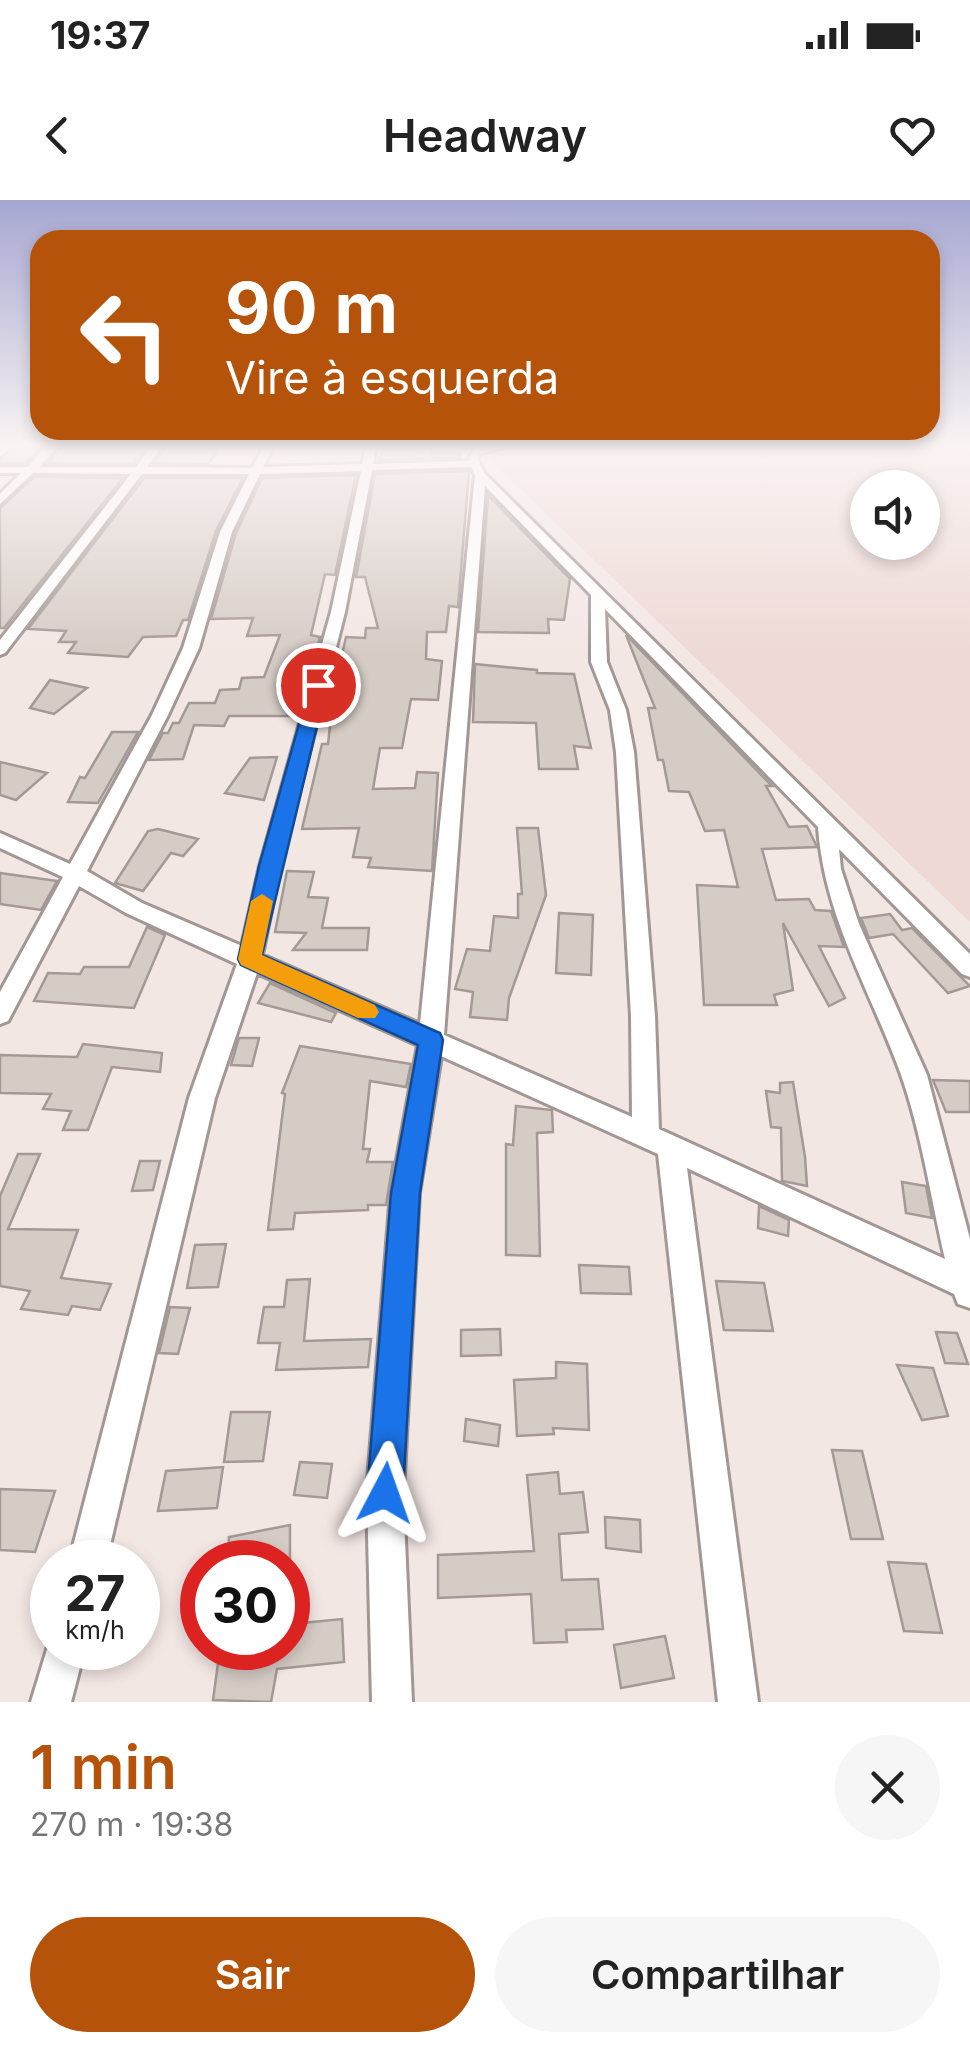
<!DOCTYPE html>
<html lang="pt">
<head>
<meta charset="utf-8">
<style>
	:root { --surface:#fff; --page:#f6f6f6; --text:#222; --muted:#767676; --accent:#b45309 }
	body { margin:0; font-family:Inter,sans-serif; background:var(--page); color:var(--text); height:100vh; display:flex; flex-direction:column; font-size:38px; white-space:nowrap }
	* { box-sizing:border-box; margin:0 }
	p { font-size:32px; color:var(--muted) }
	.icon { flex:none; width:55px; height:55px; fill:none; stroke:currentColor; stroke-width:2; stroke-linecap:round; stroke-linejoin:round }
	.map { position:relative; height:1502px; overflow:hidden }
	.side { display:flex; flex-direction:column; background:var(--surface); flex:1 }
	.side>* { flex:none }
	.hud { position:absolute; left:30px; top:30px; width:910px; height:210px; border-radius:30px; box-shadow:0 5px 15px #0003; background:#b45309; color:#fff; overflow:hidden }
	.fabs { position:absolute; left:850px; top:270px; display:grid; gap:20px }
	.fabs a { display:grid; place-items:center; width:90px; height:90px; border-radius:50%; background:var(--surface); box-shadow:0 5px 15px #0003; font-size:50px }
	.speed { position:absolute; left:30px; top:1340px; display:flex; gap:20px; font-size:50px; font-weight:700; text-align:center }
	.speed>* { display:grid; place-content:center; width:130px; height:130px; border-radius:50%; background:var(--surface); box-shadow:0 5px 15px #0003; line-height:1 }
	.speed small { font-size:25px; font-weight:400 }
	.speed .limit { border:15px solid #d22; background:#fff; color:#111 }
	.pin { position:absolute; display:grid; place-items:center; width:85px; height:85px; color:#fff; margin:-42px; border:5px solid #fff; border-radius:50%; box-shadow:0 2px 10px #0007 }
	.me { position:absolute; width:110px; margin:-55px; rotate:4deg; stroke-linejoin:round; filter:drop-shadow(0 0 8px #0008) }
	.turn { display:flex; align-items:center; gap:35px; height:210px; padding:0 30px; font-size:45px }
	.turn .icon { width:130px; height:130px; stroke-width:2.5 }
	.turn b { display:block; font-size:70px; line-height:85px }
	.round { display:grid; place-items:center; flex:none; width:105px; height:105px; border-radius:52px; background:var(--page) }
	.summary { display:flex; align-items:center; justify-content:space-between; height:170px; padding:0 30px }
	h1 { font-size:60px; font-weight:600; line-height:75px; color:var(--accent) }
	.button { display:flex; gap:20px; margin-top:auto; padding:20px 30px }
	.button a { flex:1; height:115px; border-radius:60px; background:var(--accent); color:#fff; font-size:40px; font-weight:600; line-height:115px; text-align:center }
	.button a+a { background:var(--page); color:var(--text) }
	.status { display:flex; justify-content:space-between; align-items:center; height:70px; padding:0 50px; background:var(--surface); direction:ltr }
	.status svg { height:28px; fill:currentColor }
	header { display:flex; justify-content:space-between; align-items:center; height:130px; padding:0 30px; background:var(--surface); font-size:45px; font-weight:600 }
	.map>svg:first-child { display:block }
	.built { fill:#eed9d5; fill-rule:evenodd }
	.building { fill:#d6ccc6; stroke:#a49a95; stroke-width:2.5 }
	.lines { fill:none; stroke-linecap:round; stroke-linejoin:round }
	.street-casing { stroke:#a29794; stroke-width:6 }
	.street { fill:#fff; fill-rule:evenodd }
	.route { fill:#1a73e8; stroke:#114b97; stroke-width:2.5 }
	.slow { fill:#f59e0b }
</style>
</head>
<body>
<div class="status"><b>19:37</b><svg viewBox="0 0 49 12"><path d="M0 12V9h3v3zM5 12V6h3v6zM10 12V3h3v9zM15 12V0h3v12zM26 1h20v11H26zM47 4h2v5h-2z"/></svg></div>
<header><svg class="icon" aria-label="back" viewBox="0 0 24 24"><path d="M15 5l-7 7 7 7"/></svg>Headway<svg class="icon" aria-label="heart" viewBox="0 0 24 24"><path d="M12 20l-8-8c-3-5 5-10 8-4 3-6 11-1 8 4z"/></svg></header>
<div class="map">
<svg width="970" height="1502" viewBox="0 0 970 1502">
	<rect width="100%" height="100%" fill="#f3e7e4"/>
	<path class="built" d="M566,243H970V722L491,261L493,254ZM868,288H922V342H868Z"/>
	<g class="building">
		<polygon points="20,243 44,244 25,263 0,263 0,258"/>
		<polygon points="134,243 149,243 134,263 48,263 64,245 132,247"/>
		<polygon points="169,243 223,243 208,264 154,263"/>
		<polygon points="432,247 432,253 460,253 460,258 379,260 384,248"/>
		<polygon points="469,271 458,407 449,406 446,432 427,432 426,459 442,461 438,500 411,499 402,548 380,548 373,589 415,588 417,572 438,573 432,671 368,667 371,658 353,657 359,628 302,629 322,544 328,544 334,490 346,437 365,438 366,428 378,428 365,377 356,377 375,274"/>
		<polygon points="356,275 335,375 325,374 311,435 320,437 305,490 298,490 290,516 229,516 224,526 194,525 183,559 149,560 163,533 168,533 173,523 179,523 189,503 215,503 220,490 239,489 242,478 264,477 280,435 247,436 253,418 211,419 236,333 262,278"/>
		<polygon points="34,277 123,278 4,428 0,428 0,308"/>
		<polygon points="144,278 243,278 216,331 188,420 183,420 176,436 143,437 128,457 68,453 76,442 59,442 66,431 28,429"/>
		<polygon points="488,295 570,379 564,420 548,419 549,433 478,432"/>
		<polygon points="626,435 772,586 766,586 789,627 807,626 817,647 762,649 776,700 809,699 815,710 831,711 844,747 819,746 845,798 829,806 783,723 793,790 774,795 777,805 704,805 697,685 738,687 724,630 705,631 689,592 669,591 663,560 658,560 648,508 655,508"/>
		<polygon points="475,464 537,470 537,473 574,474 591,548 574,546 578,569 539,569 536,523 473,522"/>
		<polygon points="50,480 87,488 54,514 30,508"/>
		<polygon points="112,532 138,532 98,603 68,602 80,577 85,578"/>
		<polygon points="277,557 264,600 225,593 250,558"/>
		<polygon points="0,562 47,573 16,600 0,595"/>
		<polygon points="517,628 538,628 546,695 509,798 507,820 470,817 473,792 455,789 467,749 490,751 494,716 518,718 518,694 522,694"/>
		<polygon points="158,629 198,639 183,656 171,653 143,691 115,683 148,631"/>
		<polygon points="287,671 314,672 308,697 328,698 322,728 369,728 367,750 293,750 306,733 275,732"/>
		<polygon points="0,673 57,681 41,710 0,704"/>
		<polygon points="559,713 593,715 591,775 556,773"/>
		<polygon points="890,714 902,730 912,728 970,786 948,793 893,734 869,738 861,718"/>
		<polygon points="147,727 165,735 134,808 34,801 48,773 80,774 84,767 129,767"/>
		<polygon points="270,783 336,813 331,822 258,803"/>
		<polygon points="239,838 259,838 252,866 231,865"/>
		<polygon points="83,844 162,853 160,872 112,867 88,930 63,930 71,911 43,909 51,894 0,893 0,855 77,857"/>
		<polygon points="300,846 411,864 406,887 370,881 363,949 370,949 367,962 393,962 386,1005 368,1005 368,1010 295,1013 293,1029 268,1030 285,894 282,893"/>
		<polygon points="933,880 970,881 970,912 946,912"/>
		<polygon points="793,882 805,957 807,986 782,981 781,928 771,927 766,891 780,893 780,883"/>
		<polygon points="516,906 552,910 553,932 537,933 540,1056 506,1055 506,944 513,945"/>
		<polygon points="18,954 40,954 8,1029 78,1030 61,1078 111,1084 100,1110 72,1106 68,1115 21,1109 30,1091 0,1086 0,996"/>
		<polygon points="140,961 160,961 153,990 132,991"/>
		<polygon points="902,982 926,986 932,1018 906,1013"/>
		<polygon points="759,1006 789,1020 788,1036 758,1028"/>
		<polygon points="226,1044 218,1087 187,1088 195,1045"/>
		<polygon points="579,1065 629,1067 631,1094 581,1093"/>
		<polygon points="310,1079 304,1141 371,1139 368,1167 276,1170 280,1143 258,1143 264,1107 284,1107 287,1080"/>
		<polygon points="716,1081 764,1083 773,1131 724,1130"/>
		<polygon points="170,1107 190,1108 178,1154 159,1153"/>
		<polygon points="500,1129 501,1155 461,1156 461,1130"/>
		<polygon points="936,1132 957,1133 968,1164 945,1163"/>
		<polygon points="556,1162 587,1164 589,1230 553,1228 554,1234 517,1236 514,1180 556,1178"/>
		<polygon points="897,1165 933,1168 948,1216 922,1220"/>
		<polygon points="231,1212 270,1212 263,1261 224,1262"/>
		<polygon points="466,1219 500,1225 498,1246 464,1241"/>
		<polygon points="832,1250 862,1251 883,1339 851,1339"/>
		<polygon points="300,1262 332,1264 327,1298 294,1295"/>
		<polygon points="223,1267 217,1308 158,1311 166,1271"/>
		<polygon points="558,1272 560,1294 583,1292 588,1332 559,1334 562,1380 598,1379 603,1429 566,1430 567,1442 534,1443 531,1394 438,1398 438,1355 534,1351 527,1275"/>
		<polygon points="0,1289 55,1291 35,1352 0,1350"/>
		<polygon points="605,1317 640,1320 641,1352 606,1348"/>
		<polygon points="290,1325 290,1362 228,1362 229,1337"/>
		<polygon points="888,1362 926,1364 942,1433 904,1431"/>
		<polygon points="342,1419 344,1462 277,1469 271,1502 213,1500 220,1448 291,1448 292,1424"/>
		<polygon points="665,1436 674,1478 621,1488 614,1445"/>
	</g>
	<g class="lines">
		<g class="street-casing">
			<g id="street">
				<path d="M50,243H61L39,267H136L154,243H165L147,267L252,268L265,243H275L263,267L362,264L367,243H377L373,264L468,261L474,249L524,243L481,253L477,258L485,274L970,754V777L962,774L839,649L841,669L859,724L927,875L970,1039V1108L958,1104L954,1094L687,968L758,1502H718L658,954L441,856L419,993L403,1293L412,1502H372L367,1293L391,993L418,845L257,773L215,898L106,1362H69L189,898L237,764L126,713L79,686L8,821L0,824V792L63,677L0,648V633L70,664L152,515L183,448L220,332L249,274H142L5,453L0,455V440L131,274L33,273L0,304V294L21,273H0V267H27ZM471,267L475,275L420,824L262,755L280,666L345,412L372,270ZM361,271L331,412L260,666L242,746L142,703L87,671L168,515L199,448L232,332L260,274ZM485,286L591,395V462L610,510L616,552L631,816L632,917L444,835ZM605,409L818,627C824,716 870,790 900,872C921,930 931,999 945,1059L659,929L655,816L634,552L626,510L607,462Z"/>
				<polygon points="52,1433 52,1448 85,1448 71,1502 31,1502"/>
			</g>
		</g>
		<use href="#street" class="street"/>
	</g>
	<linearGradient id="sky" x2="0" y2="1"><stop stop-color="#a6a7d2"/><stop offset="0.54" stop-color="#faf4f3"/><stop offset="1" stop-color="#faf4f3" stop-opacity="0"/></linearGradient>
	<rect width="970" height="454" fill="url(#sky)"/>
	<polygon class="route" points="318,480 327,485 262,755 440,833 443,840 420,993 403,1293 398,1306 385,1311 372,1306 367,1293 391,993 418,845 241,765 238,759 259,666 310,485"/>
	<polygon class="slow" points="262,694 273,701 262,755 375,805 379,812 375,818 358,818 241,765 238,759 251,701"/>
</svg>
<div class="fabs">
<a><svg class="icon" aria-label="sound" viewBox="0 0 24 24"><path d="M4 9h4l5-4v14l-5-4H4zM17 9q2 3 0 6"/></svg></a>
</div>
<div class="speed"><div>27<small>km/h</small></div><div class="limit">30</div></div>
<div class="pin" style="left:318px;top:485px;background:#d93025"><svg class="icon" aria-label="arrive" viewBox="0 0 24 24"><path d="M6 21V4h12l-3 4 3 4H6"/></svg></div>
<svg class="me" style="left:385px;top:1293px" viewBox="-20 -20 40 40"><path d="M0-17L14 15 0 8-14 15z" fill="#1a73e8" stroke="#fff" stroke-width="4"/></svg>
<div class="hud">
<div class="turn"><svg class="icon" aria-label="left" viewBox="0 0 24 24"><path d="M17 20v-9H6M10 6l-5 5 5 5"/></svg><div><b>90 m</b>Vire à esquerda</div></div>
</div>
</div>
<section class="side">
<div class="summary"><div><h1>1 min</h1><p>270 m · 19:38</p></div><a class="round"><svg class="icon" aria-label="close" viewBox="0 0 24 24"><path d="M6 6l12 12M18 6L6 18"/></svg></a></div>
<div class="button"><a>Sair</a><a>Compartilhar</a></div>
</section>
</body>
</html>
